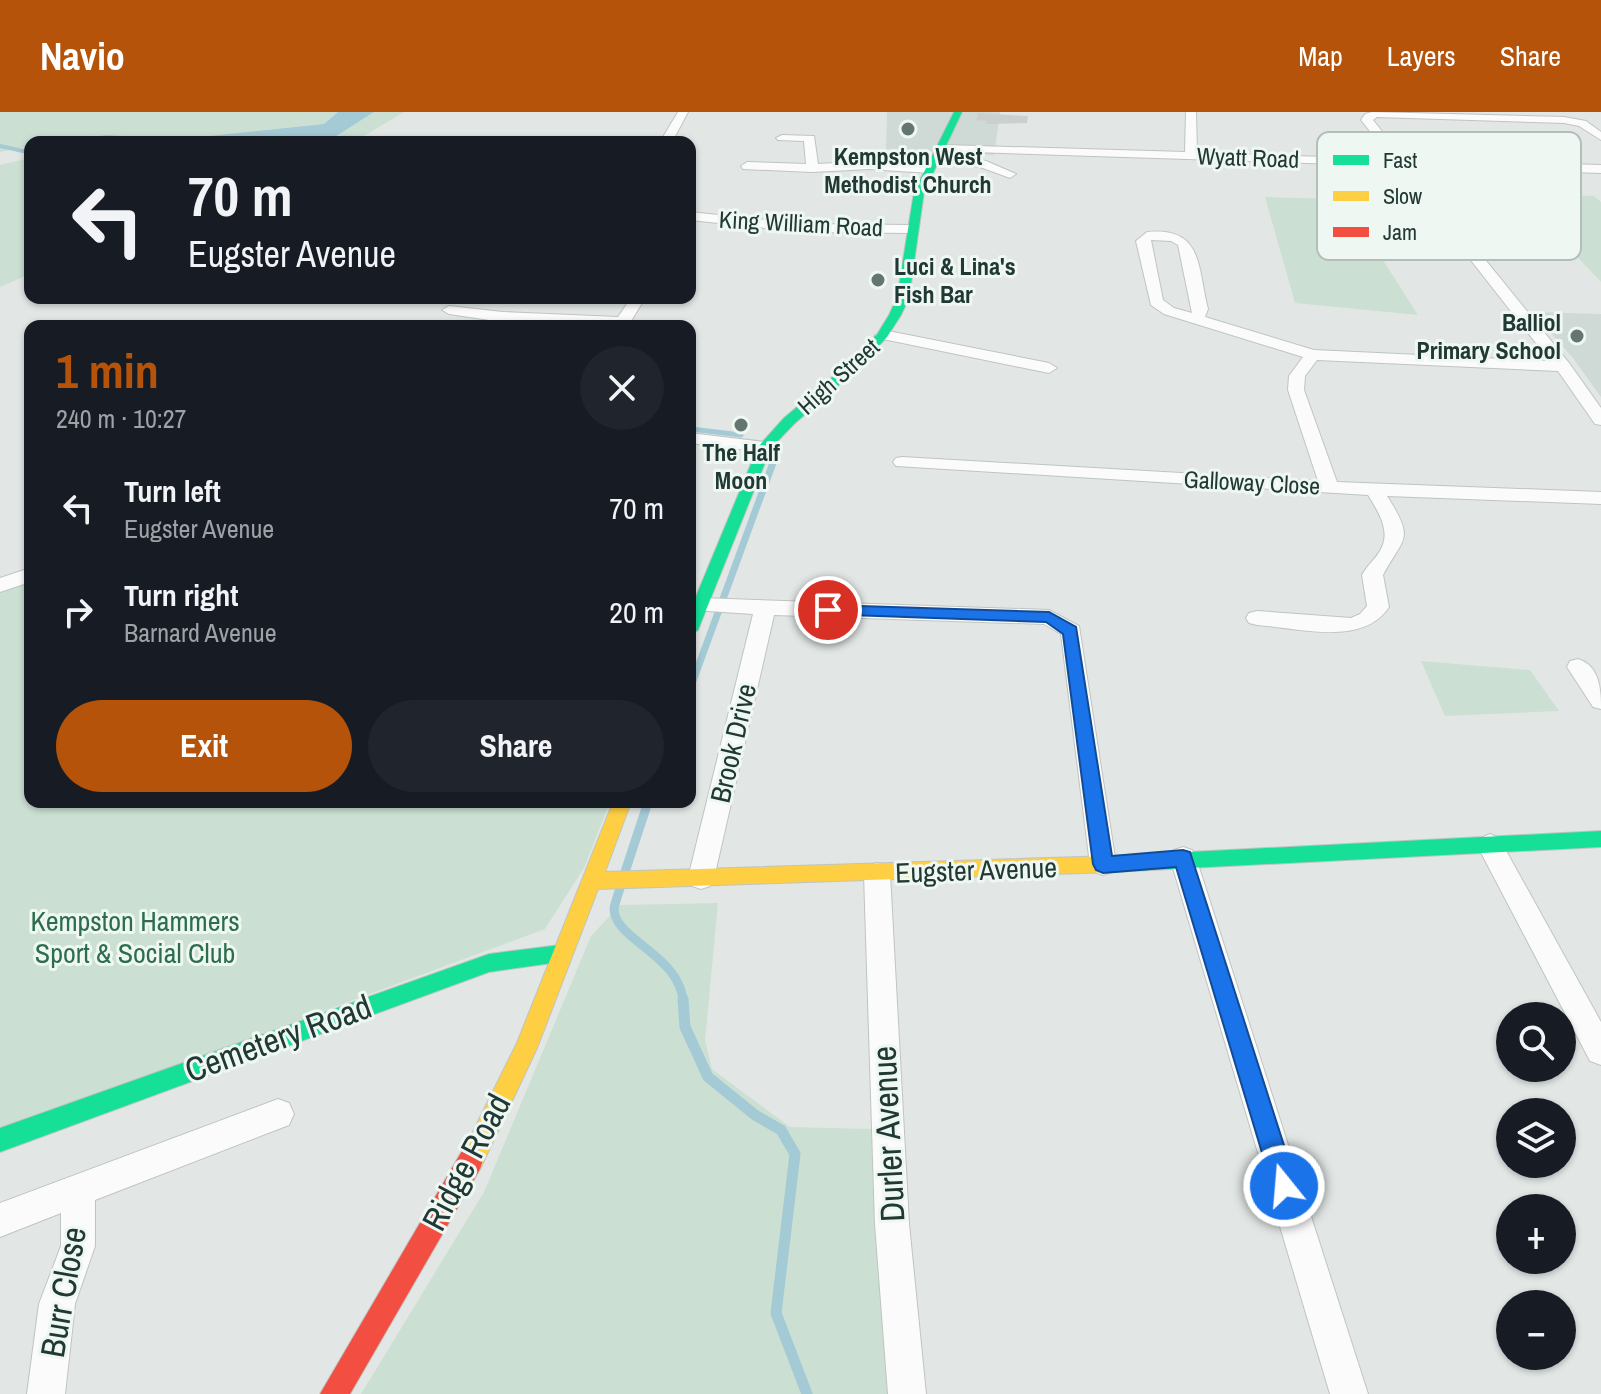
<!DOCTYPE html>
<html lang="en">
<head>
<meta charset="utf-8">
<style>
	:root { --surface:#171b24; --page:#20242c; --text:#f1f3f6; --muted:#9ea1a6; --accent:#b45309 }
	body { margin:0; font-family:"Archivo Narrow",sans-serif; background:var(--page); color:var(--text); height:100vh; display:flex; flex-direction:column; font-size:30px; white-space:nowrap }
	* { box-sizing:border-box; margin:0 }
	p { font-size:26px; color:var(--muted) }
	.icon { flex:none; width:44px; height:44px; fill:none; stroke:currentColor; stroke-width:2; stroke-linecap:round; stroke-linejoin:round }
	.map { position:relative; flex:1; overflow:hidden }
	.drawer { position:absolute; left:24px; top:208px; width:672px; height:488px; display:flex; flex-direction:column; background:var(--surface); border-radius:16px; box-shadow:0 2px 6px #0004 }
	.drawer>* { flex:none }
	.top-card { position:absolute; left:24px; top:24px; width:672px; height:168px; border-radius:16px; box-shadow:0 2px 6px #0004; background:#171b24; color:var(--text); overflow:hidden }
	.buttons { position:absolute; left:1496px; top:890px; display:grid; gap:16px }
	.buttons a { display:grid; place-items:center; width:80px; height:80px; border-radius:50%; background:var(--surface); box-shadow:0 2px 6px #0004; font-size:40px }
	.pin { position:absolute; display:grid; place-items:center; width:68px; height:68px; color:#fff; margin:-34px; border:4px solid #fff; border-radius:50%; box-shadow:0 2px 8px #0007 }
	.me { position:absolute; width:88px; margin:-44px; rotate:343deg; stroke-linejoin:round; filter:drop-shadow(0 0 6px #0008) }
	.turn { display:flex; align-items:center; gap:28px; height:168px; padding:0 32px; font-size:36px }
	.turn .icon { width:104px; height:104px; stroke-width:2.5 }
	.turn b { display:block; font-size:56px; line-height:68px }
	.round { display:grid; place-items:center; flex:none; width:84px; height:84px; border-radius:42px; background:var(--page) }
	.headline { display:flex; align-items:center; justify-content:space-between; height:136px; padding:0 32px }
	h1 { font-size:48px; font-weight:700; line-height:60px; color:var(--accent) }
	.button { display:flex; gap:16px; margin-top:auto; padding:16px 32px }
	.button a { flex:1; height:92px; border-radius:48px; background:var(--accent); color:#fff; font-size:32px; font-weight:700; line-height:92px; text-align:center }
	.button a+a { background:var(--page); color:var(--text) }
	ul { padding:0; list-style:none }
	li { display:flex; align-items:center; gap:24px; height:104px; padding:0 32px }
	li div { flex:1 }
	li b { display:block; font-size:30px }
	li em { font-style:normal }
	header { display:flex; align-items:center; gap:48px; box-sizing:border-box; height:112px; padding:0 40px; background:var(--accent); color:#fff }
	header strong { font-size:38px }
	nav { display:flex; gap:44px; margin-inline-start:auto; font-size:28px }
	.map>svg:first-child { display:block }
	.built { fill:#cfd9d5 }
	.green { fill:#cbe0d3 }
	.water { fill:#a3cad5 }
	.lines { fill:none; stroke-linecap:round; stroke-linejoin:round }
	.stream-far4 { stroke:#a3cad5; stroke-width:4 }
	.stream-far3 { stroke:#a3cad5; stroke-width:5 }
	.stream-far2 { stroke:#a3cad5; stroke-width:7 }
	.stream-far1 { stroke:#a3cad5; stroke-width:9 }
	.stream { stroke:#a3cad5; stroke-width:11 }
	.building { fill:#cbd0ce }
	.street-casing { stroke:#bfc4c2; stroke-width:2 }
	.fast-casing { stroke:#bec5c3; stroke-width:2 }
	.slow-casing { stroke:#bec5c3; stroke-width:2 }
	.jam-casing { stroke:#bec5c3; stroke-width:2 }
	.street { fill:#fbfbfb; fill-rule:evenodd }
	.fast { fill:#16e098; fill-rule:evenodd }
	.slow { fill:#ffcf43; fill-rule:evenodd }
	.jam { fill:#f24e42; fill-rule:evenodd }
	.route { fill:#1a73e8; stroke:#114b97; stroke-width:2 }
	.poi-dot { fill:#657672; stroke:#eff7f3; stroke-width:3 }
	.labels { text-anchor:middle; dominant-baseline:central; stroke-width:6; stroke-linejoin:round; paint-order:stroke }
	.far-poi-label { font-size:24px; font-weight:bold; fill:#213934; stroke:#eff7f3 }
	.far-street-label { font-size:24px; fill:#213934; stroke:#eff7f3 }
	.street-label { font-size:28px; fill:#213934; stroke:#eff7f3 }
	.park-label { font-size:28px; fill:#2c6e4b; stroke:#eff7f3 }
	.near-street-label { font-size:34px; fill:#213934; stroke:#eff7f3 }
	.key { fill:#eff7f3; stroke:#b1beba; stroke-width:2 }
	.key-label { font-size:22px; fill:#213934 }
</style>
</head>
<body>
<header>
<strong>Navio</strong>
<nav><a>Map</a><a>Layers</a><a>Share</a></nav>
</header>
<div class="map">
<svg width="1601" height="1282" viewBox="0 0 1601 1282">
	<rect width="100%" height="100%" fill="#e2e7e5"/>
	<g class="built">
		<polygon points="887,0 1000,0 994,43 886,37"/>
		<polygon points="1533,200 1601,202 1601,285 1573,246"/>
	</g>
	<g class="green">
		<polygon points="0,0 338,0 324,12 180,27 106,23 30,30 30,34 0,40"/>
		<polygon points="374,0 404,0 354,30 327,30"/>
		<polygon points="30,46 30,162 0,175 0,53"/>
		<polygon points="1517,81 1594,84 1601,90 1601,170"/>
		<polygon points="1265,85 1344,87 1418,203 1295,191"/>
		<polygon points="30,467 30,690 610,690 584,756 545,817 0,1019 0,477"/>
		<polygon points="1421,549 1530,558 1559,599 1445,604"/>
		<polygon points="718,791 705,929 712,957 790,1015 872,1017 899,1282 361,1282 484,1080 591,824 620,793"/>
	</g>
	<polygon class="water" points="338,0 374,0 327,30 293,30 301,24 217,30 52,30 106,23 180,27 324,12"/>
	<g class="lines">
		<polyline class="stream-far4" points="0,34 23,39"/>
		<polyline class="stream-far3" points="691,317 741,323"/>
		<polyline class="stream-far2" points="690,577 774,348"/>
		<g class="stream-far1">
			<polyline points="625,760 648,690"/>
			<path d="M621,773C619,780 615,790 614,797C614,827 680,844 683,889"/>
		</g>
		<polyline class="stream" points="683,887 685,915 708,965 755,1003 781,1018 795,1042 776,1201 807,1282"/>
	</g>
	<polygon class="building" points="978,1 1028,4 1027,11 986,12 986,9 976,8"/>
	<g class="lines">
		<g class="street-casing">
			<g id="street">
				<polygon points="678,0 688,0 672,30 660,30"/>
				<path d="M1186,0H1196L1197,41L1392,47L1361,8L1365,2L1372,0L1564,5L1586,9L1601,20V28L1579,14L1564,11L1377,5L1373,8L1404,47L1601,53V61L1410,55L1569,251L1601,296V313L1595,312L1558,259L1317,248L1305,264L1304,278L1337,370L1601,380V392L1387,384C1416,429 1403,425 1383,463L1389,495C1363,535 1298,516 1257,513L1249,511L1246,506L1249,501L1257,499L1351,506L1360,502L1367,494L1362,463C1367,453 1376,447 1381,437C1391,419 1378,399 1368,383L896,354L893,350L896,346L902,345L1318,369L1288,278L1289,264L1303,245L1164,202L1151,193L1136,129L1147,120C1203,115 1197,153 1208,197L1205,205L1314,238L1550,249L1397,54L943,39L937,36L943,33L1185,40ZM1151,128L1171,129L1178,133L1192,201L1174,196L1163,188Z"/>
				<polygon points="782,23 814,24 818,52 869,49 929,53 935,57 929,61 869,57 812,60 743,57 741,54 747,50 806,52 804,29 778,28 776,26"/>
				<polygon points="958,45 986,49 1016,62 1010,66 980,55 954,52 954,46"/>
				<polygon points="690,100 803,112 912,113 919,117 912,121 803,120 690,108"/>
				<polygon points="631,186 645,186 628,214 503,210 449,202 442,198 449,194 503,200 618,205"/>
				<polygon points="883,218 1049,251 1057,256 1049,261 878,226 875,223"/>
				<polygon points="690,321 765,330 774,335 765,340 690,331"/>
				<polygon points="30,456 30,470 0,480 0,466"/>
				<polygon points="700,486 1049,498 1079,514 1116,752 1112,760 1103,763 1094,760 1090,752 1061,522 1044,512 774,503 714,766 710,774 701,777 692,774 688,766 753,502 693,498 690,492"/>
				<path d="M1578,547C1600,554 1601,578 1601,597L1593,595L1567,555L1570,549Z"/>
				<polygon points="1490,722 1499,726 1601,910 1601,953 1590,949 1477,733 1481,726"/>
				<polygon points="1183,735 1192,738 1196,746 1368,1282 1330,1282 1170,746 1174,738"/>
				<polygon points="877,751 886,754 890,762 909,1112 926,1282 888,1282 875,1112 864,762 868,754"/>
				<polygon points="278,987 289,991 294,1002 289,1013 95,1088 95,1134 75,1192 65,1282 27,1282 39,1192 61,1134 61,1101 0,1125 0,1091"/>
			</g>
		</g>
		<g class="fast-casing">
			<g id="fast">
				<polygon points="954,0 962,0 924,80 909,186 901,203 887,225 857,257 794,312 771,336 698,518 690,523 690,499 758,335 784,306 849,251 878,221 889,203 897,186 914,80"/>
				<polygon points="1601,719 1601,735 1112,760 1105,758 1102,752 1105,746 1112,744"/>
				<polygon points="560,833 567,835 571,842 567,849 489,860 0,1040 0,1016 489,842"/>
			</g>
		</g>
		<g class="slow-casing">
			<polygon id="slow" points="613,690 631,690 605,760 1112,744 1119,746 1122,752 1119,758 1112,760 598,777 537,936 480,1057 471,1060 462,1057 459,1048 517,931"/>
		</g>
		<g class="jam-casing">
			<polygon id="jam" points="471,1036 480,1039 483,1048 480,1057 350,1282 320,1282 462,1039"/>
		</g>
		<use href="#street" class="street"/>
		<use href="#fast" class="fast"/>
		<use href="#slow" class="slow"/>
		<use href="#jam" class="jam"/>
	</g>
	<polygon class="route" points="828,493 1049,500 1076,515 1112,744 1183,738 1190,740 1297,1074 1293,1082 1284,1086 1276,1082 1272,1074 1176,755 1103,761 1096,758 1093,752 1063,522 1046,510 822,502 822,494"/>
	<g class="poi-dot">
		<circle cx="908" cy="17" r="8"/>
		<circle cx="878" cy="168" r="8"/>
		<circle cx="1577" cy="224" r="8"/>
		<circle cx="741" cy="313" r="8"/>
	</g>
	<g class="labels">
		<g class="far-poi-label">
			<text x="908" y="44">Kempston West<tspan x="908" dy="28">Methodist Church</tspan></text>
			<text x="894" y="154" text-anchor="start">Luci &amp; Lina's<tspan x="894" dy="28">Fish Bar</tspan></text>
			<text x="1561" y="210" text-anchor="end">Balliol<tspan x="1561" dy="28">Primary School</tspan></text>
			<text x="741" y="340">The Half<tspan x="741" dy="28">Moon</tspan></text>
		</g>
		<g class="far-street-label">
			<text transform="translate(1248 45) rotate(2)">Wyatt Road</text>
			<text transform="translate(801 111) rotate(3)">King William Road</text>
			<text transform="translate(838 264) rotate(-42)">High Street</text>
			<text transform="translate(1252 370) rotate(3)">Galloway Close</text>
		</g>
		<g class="street-label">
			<text transform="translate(733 631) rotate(-77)">Brook Drive</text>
			<text transform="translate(976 758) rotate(-2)">Eugster Avenue</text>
		</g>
		<g class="park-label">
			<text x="135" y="809">Kempston Hammers<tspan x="135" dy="32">Sport &amp; Social Club</tspan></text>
		</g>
		<g class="near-street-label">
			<text transform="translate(278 926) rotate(-20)">Cemetery Road</text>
			<text transform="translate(888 1022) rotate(-93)">Durler Avenue</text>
			<text transform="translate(466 1050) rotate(-62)">Ridge Road</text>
			<text transform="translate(63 1180) rotate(-80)">Burr Close</text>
		</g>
	</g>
	<rect x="1317" y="20" width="264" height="128" rx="12" class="key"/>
	<rect x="1333" y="43" width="36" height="10" fill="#16e098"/>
	<rect x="1333" y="79" width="36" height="10" fill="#ffcf43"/>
	<rect x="1333" y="115" width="36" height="10" fill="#f24e42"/>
	<g class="key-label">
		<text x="1383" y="56">Fast</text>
		<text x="1383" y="92">Slow</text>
		<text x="1383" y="128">Jam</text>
	</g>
</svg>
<div class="buttons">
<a><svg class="icon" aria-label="search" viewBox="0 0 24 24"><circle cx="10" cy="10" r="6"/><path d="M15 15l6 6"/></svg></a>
<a><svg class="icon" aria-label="layers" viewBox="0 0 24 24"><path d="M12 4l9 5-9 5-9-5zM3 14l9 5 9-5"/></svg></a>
<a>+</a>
<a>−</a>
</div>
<div class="pin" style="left:828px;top:498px;background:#d93025"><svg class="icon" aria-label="arrive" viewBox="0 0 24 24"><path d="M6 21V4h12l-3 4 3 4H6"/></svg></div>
<svg class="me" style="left:1284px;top:1074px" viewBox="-20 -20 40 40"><circle r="17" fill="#1a73e8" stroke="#fff" stroke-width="3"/><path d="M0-11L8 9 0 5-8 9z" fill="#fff"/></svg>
<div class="top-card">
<div class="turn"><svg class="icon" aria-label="left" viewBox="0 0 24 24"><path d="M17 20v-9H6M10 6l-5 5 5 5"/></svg><div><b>70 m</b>Eugster Avenue</div></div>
</div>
<section class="drawer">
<div class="headline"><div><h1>1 min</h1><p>240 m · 10:27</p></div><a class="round"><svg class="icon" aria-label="close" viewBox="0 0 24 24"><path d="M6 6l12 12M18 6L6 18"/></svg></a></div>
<ul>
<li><svg class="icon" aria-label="left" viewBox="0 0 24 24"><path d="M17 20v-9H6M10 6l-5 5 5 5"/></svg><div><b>Turn left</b><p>Eugster Avenue</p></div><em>70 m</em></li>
<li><svg class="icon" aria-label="right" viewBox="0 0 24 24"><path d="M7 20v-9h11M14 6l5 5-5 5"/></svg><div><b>Turn right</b><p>Barnard Avenue</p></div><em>20 m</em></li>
</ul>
<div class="button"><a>Exit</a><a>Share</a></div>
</section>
</div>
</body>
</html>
